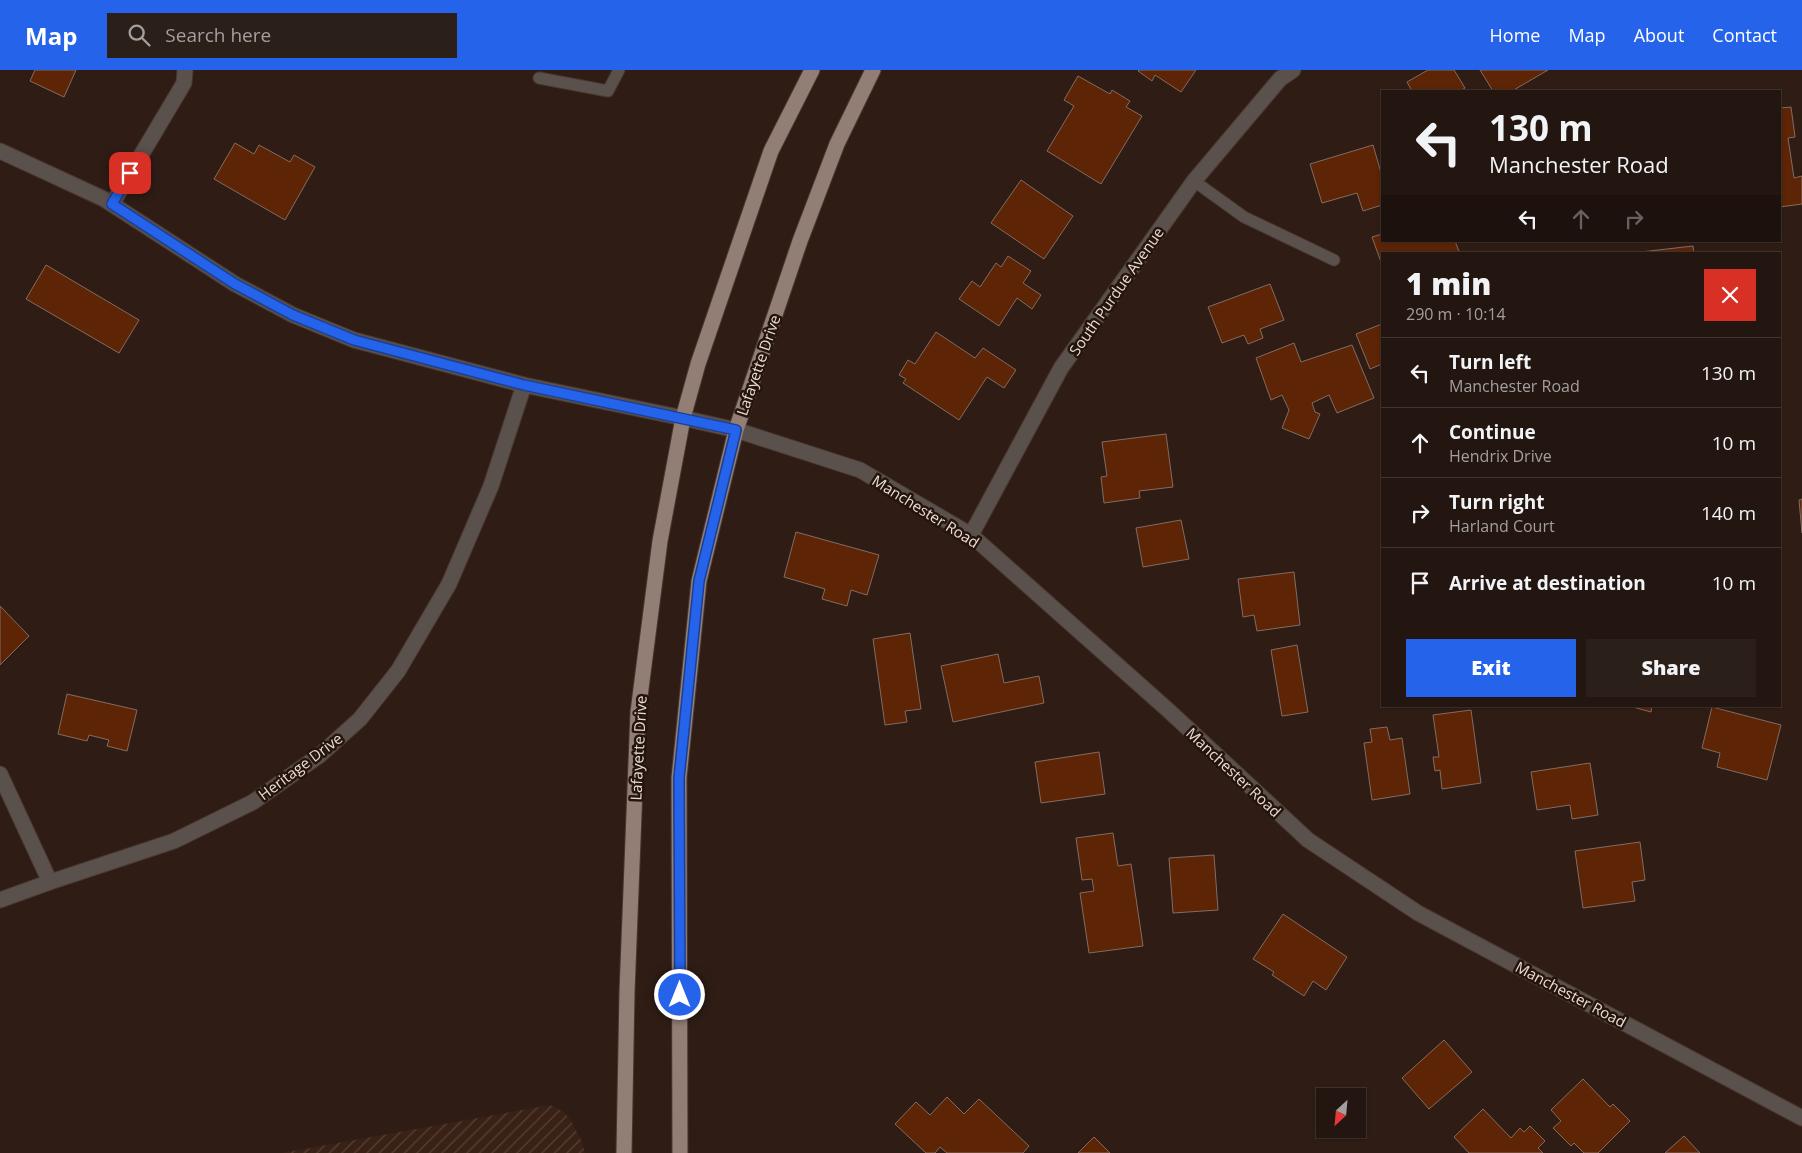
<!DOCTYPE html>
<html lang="en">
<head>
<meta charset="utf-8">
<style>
	:root { --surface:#231610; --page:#2b1f19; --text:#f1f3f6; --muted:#a39f9f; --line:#403530; --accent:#2563eb }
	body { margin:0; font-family:"Open Sans",sans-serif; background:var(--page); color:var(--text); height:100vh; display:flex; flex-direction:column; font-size:19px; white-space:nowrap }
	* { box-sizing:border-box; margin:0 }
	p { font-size:16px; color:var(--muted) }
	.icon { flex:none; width:28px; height:28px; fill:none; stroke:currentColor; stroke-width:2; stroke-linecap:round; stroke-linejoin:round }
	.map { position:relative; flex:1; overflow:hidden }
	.drawer { position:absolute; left:1381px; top:182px; width:400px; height:455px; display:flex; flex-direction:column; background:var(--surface); border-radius:0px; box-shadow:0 1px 4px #0004,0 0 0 1px var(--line) }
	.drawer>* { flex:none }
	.hud { position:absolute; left:1381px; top:20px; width:400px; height:152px; border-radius:0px; box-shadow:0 1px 4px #0004,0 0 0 1px var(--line); background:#231610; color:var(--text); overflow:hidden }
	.needle { width:32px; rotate:206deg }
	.tools { position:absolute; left:1316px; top:1018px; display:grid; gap:10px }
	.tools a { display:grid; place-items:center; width:50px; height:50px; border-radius:0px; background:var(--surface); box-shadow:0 1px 4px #0004,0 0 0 1px var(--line); font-size:25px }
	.pin { position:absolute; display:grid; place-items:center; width:42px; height:42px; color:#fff; margin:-21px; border-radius:10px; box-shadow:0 2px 8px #0006 }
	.me { position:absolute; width:55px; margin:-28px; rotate:0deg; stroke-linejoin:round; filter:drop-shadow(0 0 4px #0008) }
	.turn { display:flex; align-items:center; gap:18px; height:105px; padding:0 25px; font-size:22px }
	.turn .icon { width:65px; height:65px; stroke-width:2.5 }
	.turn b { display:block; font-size:35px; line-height:42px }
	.lanes { display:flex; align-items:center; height:48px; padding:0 25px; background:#0003; justify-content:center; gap:25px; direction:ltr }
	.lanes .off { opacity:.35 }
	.round { display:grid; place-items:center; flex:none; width:52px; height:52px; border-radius:0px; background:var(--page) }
	.overview { display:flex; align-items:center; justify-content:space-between; height:85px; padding:0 25px }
	h1 { font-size:30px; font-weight:800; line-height:38px }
	.action { display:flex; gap:10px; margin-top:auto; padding:10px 25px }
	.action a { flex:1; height:58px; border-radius:0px; background:var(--accent); color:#fff; font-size:20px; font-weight:800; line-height:58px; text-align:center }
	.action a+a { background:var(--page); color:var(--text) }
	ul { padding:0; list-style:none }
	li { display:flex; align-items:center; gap:15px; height:70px; padding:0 25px; border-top:1px solid var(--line) }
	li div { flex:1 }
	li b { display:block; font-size:19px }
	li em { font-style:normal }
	header { display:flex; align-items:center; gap:30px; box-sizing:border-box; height:70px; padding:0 25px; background:var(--accent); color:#fff }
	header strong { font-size:24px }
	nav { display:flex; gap:28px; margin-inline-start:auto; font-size:18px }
	.search { width:350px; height:45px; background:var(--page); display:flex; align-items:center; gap:12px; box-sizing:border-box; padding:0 18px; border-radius:0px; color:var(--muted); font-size:19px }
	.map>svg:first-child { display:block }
	.industrial { fill:url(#industrial-furrows) }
	.building { fill:#5d2405; stroke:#826c62 }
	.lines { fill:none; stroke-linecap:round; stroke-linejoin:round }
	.service-casing { stroke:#493830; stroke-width:13 }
	.minor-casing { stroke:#493830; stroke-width:17 }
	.tertiary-casing { stroke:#493830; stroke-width:17 }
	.primary-casing { stroke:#493830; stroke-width:17 }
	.service { stroke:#5a504c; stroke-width:11 }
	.minor { stroke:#5a504c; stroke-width:15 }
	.tertiary { stroke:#5a504c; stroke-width:15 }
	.primary { stroke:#927e75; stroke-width:15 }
	.route-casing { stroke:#184099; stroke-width:12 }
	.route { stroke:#2563eb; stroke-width:9 }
	.labels { text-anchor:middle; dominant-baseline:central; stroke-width:5; stroke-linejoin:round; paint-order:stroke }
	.street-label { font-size:15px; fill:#e9dcd7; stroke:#25140c }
</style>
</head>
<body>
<header>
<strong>Map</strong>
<div class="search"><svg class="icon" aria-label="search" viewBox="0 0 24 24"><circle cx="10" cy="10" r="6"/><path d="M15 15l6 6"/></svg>Search here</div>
<nav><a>Home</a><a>Map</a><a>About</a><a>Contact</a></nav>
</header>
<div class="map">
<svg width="1802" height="1083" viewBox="0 0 1802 1083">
	<defs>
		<pattern id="industrial-furrows" width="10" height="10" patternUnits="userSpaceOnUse" patternTransform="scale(1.25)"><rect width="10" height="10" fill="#3a2116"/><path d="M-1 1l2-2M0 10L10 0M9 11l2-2" fill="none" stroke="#564137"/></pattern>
	</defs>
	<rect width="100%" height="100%" fill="#2f1d15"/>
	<polygon class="industrial" points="550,1035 564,1042 571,1051 581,1070 585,1083 282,1083"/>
	<g class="building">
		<polygon points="35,0 76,0 64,27 30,11"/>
		<polygon points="1139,0 1196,0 1181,22 1155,5 1152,11 1138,1"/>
		<polygon points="1428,0 1454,0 1465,18 1460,21 1412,21 1407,12"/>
		<polygon points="1480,0 1548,0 1512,21 1493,21"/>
		<polygon points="1078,6 1110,24 1112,20 1130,31 1126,37 1142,46 1101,114 1047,81 1074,36 1064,30"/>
		<polygon points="1791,37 1795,67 1788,68 1794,108 1802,106 1802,134 1780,137 1780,38"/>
		<polygon points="235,73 254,84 259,75 290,92 294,85 315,97 285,150 214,109"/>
		<polygon points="1373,75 1382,106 1382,135 1363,141 1357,123 1322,133 1310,94"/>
		<polygon points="1021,110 1073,146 1044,189 991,153"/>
		<polygon points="1382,164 1382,171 1455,171 1460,184 1382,184 1382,195 1372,167"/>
		<polygon points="1693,176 1694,184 1632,184 1632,183"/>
		<polygon points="1008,186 1031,201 1023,213 1041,225 1032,239 1017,228 999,256 959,229 972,211 980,217 996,193 1001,197"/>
		<polygon points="46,195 139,250 119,283 26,229"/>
		<polygon points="1270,214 1284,250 1260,259 1263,268 1248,274 1244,265 1222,273 1208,237"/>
		<polygon points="1382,254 1382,294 1370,299 1356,264"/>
		<polygon points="936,262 975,288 983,278 1016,300 1004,318 987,307 959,350 903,313 906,309 899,305 908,290 915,294"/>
		<polygon points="1294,273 1301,292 1352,275 1374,328 1337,343 1329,325 1312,333 1315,342 1320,344 1309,369 1282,358 1289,340 1282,325 1271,330 1256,288"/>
		<polygon points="1166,364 1173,417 1139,421 1140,428 1104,433 1101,407 1107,406 1102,372"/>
		<polygon points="1802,429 1802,463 1799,430"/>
		<polygon points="1181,450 1189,489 1143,497 1136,458"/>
		<polygon points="796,462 879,485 867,525 851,520 847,536 822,529 825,519 784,507"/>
		<polygon points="1294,502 1300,555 1257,561 1254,545 1243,547 1238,509"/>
		<polygon points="0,536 29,566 0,595"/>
		<polygon points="910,563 921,639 905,641 907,652 885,655 873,569"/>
		<polygon points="1297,575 1308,642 1282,646 1271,580"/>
		<polygon points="998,584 1004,613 1039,606 1044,633 953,652 941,596"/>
		<polygon points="67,624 137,640 127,681 107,676 109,670 89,665 87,671 58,664"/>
		<polygon points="1629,636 1652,636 1651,642"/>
		<polygon points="1712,637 1781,655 1767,710 1717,697 1720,683 1702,678"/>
		<polygon points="1471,640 1481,713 1442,719 1440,700 1435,701 1433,687 1439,687 1433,645"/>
		<polygon points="1387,657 1390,670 1402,668 1410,724 1372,730 1364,673 1372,672 1370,659"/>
		<polygon points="1099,682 1105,724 1041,733 1035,692"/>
		<polygon points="1590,693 1598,745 1572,749 1570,735 1537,740 1531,702"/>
		<polygon points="1113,763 1118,796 1131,794 1143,876 1089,883 1080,823 1094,821 1092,809 1082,810 1076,768"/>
		<polygon points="1640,772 1645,810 1632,812 1635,831 1583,838 1575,781"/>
		<polygon points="1214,785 1218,840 1173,843 1169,788"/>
		<polygon points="1283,844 1347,887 1326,920 1313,911 1304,926 1272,905 1274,902 1253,889"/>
		<polygon points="1444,970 1472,1002 1429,1039 1402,1008"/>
		<polygon points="1583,1009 1610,1037 1613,1034 1630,1051 1598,1083 1584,1083 1574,1073 1571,1076 1553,1058 1561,1051 1551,1040"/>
		<polygon points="947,1027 964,1044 979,1029 1029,1076 1023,1083 947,1083 940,1077 935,1083 926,1083 895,1054 916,1032 930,1045"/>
		<polygon points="1483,1039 1511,1068 1520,1058 1524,1062 1530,1056 1545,1071 1538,1078 1543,1083 1469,1083 1454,1067"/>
		<polygon points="1684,1066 1700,1083 1665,1083"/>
		<polygon points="1094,1067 1110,1083 1078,1083"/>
	</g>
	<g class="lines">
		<g class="service-casing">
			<g id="service">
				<polyline points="539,8 608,21 619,0"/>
				<polyline points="1194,111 1244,147 1334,190"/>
			</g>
		</g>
		<g class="minor-casing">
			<g id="minor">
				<polyline points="0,81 104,129 235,214 293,245 354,270 524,315 683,348"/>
				<polyline points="112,134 184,13 185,0"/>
				<polyline points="971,465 1061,298 1194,111 1280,9 1293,0"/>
				<polyline points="0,704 50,812"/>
				<polyline points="0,830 50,812 174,771 253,732 320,685 360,649 398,601 449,514 491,416 524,315"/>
			</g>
		</g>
		<g class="tertiary-casing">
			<polyline id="tertiary" points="683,348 736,360 860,400 971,465 1168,640 1308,770 1418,843 1802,1048"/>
		</g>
		<g class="primary-casing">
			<g id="primary">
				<polyline points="624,1083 627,922 638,642 660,471 683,348 698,294 771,81 812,0"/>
				<polyline points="680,1083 679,708 699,511 736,360 800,171 837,74 873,0"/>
			</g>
		</g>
		<use href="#service" class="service"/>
		<use href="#minor" class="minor"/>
		<use href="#tertiary" class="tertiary"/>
		<use href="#primary" class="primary"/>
	</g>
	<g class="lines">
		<g class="route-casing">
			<polyline id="route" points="130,103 112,134 235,214 293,245 354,270 524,315 736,360 699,511 683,669 679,708 680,925"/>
		</g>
		<use href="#route" class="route"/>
	</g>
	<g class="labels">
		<g class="street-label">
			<text transform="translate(1116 221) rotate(-55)">South Purdue Avenue</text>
			<text transform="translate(758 295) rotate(-71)">Lafayette Drive</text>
			<text transform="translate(926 441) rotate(32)">Manchester Road</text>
			<text transform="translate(638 678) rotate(-87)">Lafayette Drive</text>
			<text transform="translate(300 696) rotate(-37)">Heritage Drive</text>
			<text transform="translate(1234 702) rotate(43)">Manchester Road</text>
			<text transform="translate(1571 924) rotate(28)">Manchester Road</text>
		</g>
	</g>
</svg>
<div class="tools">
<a><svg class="needle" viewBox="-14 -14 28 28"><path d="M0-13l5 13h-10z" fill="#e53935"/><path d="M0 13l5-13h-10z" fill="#a39f9f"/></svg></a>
</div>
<div class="pin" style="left:130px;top:103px;background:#d93025"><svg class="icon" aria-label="arrive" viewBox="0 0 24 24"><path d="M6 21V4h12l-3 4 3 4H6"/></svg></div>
<svg class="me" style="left:680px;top:925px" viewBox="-20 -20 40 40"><circle r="17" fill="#2563eb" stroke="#fff" stroke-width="3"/><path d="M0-11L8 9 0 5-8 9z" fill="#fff"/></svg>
<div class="hud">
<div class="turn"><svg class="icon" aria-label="left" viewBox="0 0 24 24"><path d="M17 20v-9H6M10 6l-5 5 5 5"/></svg><div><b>130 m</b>Manchester Road</div></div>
<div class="lanes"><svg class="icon" aria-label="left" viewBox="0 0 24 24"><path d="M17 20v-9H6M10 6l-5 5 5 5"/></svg><svg class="icon off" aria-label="ahead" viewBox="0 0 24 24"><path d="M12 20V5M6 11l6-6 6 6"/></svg><svg class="icon off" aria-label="right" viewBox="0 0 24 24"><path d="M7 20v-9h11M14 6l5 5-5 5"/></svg></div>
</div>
<section class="drawer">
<div class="overview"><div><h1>1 min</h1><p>290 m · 10:14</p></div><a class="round" style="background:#d93025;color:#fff"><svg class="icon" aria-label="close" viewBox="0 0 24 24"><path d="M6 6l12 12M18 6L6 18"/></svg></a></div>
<ul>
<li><svg class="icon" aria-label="left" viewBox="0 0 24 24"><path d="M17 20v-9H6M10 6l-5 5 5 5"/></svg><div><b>Turn left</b><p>Manchester Road</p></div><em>130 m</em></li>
<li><svg class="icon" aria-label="ahead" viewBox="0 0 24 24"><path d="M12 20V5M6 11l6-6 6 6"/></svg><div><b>Continue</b><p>Hendrix Drive</p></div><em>10 m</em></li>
<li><svg class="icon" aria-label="right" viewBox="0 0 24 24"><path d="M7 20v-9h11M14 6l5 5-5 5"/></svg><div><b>Turn right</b><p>Harland Court</p></div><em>140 m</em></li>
<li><svg class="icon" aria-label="arrive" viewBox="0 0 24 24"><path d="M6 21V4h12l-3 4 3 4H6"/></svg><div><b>Arrive at destination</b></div><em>10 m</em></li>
</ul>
<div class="action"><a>Exit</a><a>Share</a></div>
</section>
</div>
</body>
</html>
